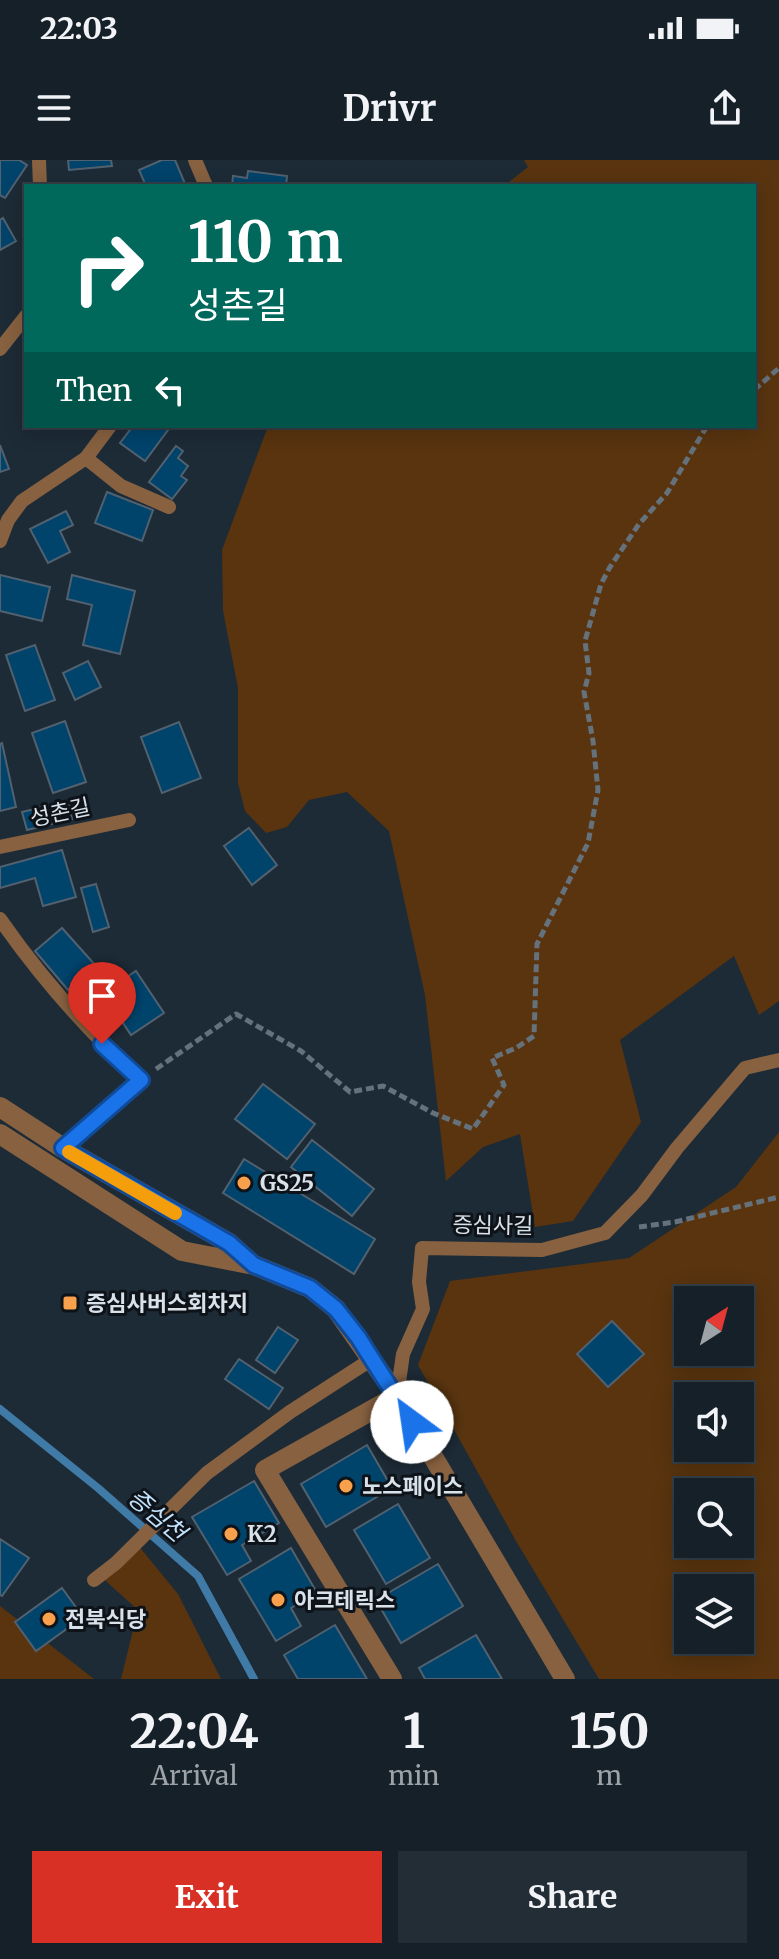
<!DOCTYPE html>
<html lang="en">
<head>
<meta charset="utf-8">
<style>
	:root { --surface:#162029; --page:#232d35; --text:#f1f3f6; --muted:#9ea3a8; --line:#353e46; --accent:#d93025 }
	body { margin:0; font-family:Merriweather,"Noto Sans KR",serif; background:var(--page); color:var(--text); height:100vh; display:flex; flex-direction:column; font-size:30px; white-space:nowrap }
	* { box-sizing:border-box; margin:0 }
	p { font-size:26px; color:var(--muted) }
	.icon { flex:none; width:44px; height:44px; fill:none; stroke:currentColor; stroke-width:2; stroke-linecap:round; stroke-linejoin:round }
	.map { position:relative; height:1519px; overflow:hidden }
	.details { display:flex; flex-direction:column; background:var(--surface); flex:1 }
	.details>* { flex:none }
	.hud { position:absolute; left:24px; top:24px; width:732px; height:244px; border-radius:0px; box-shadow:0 4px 20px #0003,0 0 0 2px var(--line); background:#00695c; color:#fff; overflow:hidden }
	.needle { width:52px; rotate:36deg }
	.fabs { position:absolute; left:674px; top:1126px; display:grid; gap:16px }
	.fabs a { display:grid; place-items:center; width:80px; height:80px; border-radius:0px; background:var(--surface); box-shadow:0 4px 20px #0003,0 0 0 2px var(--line); font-size:40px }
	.pin { position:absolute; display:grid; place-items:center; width:68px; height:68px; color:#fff; margin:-82px -34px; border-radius:50% 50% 50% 0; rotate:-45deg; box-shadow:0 0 8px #0007 }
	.pin .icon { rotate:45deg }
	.me { position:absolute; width:88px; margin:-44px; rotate:329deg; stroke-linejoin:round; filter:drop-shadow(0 0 6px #0008) }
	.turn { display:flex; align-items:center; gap:28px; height:168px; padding:0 32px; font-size:36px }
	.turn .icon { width:104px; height:104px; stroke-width:2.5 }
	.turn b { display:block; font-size:56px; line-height:68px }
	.then { display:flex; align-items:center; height:76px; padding:0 32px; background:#0003; gap:16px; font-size:30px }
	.eta { display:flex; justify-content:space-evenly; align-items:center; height:136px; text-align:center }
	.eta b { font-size:48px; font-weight:700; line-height:56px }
	.primary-button { display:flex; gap:16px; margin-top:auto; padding:16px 32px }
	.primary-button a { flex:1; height:92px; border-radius:0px; background:var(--accent); color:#fff; font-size:32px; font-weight:700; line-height:92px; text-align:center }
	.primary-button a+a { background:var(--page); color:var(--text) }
	.status { display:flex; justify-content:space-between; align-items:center; height:56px; padding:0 40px; background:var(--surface); direction:ltr }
	.status svg { height:22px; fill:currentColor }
	header { display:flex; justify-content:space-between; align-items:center; height:104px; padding:0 32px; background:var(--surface); font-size:36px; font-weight:700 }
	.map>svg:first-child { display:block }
	.green { fill:#59340f; fill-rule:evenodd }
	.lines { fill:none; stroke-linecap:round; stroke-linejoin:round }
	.stream { stroke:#407aa6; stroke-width:8 }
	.building { fill:#00436b; stroke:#51616f; stroke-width:2 }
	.path { stroke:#65717b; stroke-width:5; stroke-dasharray:8 4; stroke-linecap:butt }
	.service { stroke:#876140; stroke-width:14 }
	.minor { stroke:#876140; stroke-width:20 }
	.route-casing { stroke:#114b97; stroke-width:20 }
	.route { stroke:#1a73e8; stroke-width:14 }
	.slow { stroke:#f59e0b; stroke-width:14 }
	.poi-dot { fill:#f9a04c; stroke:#0d1318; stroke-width:3 }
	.labels { text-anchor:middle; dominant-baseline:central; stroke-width:6; stroke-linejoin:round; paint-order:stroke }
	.street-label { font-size:22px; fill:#d9e2ea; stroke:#0d1318 }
	.poi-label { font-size:22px; font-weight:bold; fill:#d9e2ea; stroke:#0d1318; text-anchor:start }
	.water-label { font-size:24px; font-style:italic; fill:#c3e2fc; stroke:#0d1318 }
</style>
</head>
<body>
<div class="status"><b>22:03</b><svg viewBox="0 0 49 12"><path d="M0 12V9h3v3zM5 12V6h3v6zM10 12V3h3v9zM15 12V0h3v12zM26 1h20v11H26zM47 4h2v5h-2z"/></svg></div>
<header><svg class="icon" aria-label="menu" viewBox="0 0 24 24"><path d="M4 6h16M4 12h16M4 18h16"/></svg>Drivr<svg class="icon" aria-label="share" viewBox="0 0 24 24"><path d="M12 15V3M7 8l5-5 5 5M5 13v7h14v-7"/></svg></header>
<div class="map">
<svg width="779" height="1519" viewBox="0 0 779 1519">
	<rect width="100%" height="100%" fill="#1d2b37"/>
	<g class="green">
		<polygon points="524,0 779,0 779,841 759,855 734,796 620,880 641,962 573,1061 535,1067 520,974 483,987 446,1021 425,835 389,671 347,632 309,640 287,667 266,673 245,651 238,623 238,528 223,451 222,390 268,266 754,266 754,26 504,26 528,7"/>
		<path d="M779,972V1519H599L516,1381L418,1205L450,1121L629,1098L736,1027ZM688,1140H740V1192H688ZM688,1236H740V1288H688ZM688,1332H740V1384H688ZM688,1428H740V1480H688Z"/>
		<polygon points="133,1379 178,1434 221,1519 121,1519 138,1450 98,1414"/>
		<polygon points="0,1446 94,1519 0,1519"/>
	</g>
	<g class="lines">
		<polyline class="stream" points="0,1249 98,1328 198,1416 254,1519"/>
	</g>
	<g class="building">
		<polygon points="0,0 19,0 27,5 5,38 0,35"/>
		<polygon points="68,0 111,0 112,6 69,10"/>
		<polygon points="162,0 175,0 186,26 146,26 139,10"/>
		<polygon points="248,11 287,16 286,26 232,26 233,16 247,18"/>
		<polygon points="3,58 16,81 0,90 0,60"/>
		<polygon points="133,266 171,266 145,301 120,283"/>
		<polygon points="0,285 9,309 0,312"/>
		<polygon points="176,286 183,291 178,298 188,306 181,316 187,320 172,339 149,322"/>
		<polygon points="107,332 153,350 142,381 95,363"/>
		<polygon points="66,351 73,365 60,371 70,392 48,403 30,369"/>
		<polygon points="0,415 50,427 42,461 0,451"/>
		<polygon points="72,415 135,431 120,494 83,485 92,445 67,439"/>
		<polygon points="35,485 55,540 25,551 6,495"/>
		<polygon points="88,501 101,527 75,540 63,513"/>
		<polygon points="65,561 86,622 53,633 32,573"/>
		<polygon points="179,562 201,618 162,633 141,577"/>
		<polygon points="2,583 16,647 0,651 0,584"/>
		<polygon points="68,641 72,659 27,670 22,652"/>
		<polygon points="249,668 277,705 252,725 224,686"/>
		<polygon points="62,690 76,737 43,746 35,718 0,728 0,707"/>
		<polygon points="96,724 109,767 93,772 81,728"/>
		<polygon points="62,768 96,806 68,830 35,791"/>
		<polygon points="136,811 164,853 131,875 103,833"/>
		<polygon points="263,924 315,964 287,999 235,959"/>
		<polygon points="312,980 374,1029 352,1056 291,1007"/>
		<polygon points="244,999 375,1079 354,1114 223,1033"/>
		<polygon points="612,1161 644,1194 608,1227 577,1194"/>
		<polygon points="278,1167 298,1180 275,1213 256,1200"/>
		<polygon points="239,1199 283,1228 269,1249 225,1219"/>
		<polygon points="367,1285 392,1328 326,1367 301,1324"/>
		<polygon points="254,1321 279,1363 242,1385 251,1401 227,1415 192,1357"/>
		<polygon points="398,1344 430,1398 386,1424 354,1370"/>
		<polygon points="0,1379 29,1398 2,1436 0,1435"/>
		<polygon points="291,1388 317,1433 291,1448 301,1466 276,1481 239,1419"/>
		<polygon points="438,1404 463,1446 401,1483 376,1440"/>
		<polygon points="62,1428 83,1457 36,1491 15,1462"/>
		<polygon points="335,1465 367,1519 298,1519 284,1495"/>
		<polygon points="476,1475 502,1519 425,1519 419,1508"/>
	</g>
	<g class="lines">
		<g class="path">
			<polyline points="754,230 779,208"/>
			<polyline points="156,909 236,854 301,891 350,932 383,926 433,953 473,969 504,925 492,898 516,888 534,876 537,784 588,683 598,630 593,581 584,532 589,513 585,481 601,424 610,407 639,364 667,333 707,266"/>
			<polyline points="639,1067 675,1062 779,1037"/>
		</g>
		<g class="service">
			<polyline points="39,0 40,26"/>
			<polyline points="195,0 206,26"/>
			<polyline points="0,189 26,156"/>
			<polyline points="86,298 121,326 169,347"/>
			<polyline points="0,381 8,360 22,341 86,298 110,266"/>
			<polyline points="0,687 129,660"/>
			<path d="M0,759C41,818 88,871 141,920L63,988"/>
			<polyline points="397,1236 403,1194 423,1149 419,1122 422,1088 542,1090 605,1073 642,1035 677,988 745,908 779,900"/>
			<polyline points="94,1420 116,1403 207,1313 290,1252 372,1199"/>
		</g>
		<g class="minor">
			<polyline points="0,947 63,988 229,1083 251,1103"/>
			<polyline points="0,974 182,1091 254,1105 310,1128 336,1149 397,1236 565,1519"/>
			<polyline points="392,1519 265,1310 397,1236"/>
		</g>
	</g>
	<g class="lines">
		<g class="route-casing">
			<polyline id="route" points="102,884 141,920 63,988 229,1083 254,1105 310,1128 336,1149 358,1177 412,1262"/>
		</g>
		<use href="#route" class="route"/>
		<polyline class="slow" points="69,992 175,1053"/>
	</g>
	<g class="poi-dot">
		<circle cx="244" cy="1023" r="8"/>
		<rect x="62" y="1135" width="16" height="16" rx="4"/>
		<circle cx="346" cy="1326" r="8"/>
		<circle cx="231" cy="1374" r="8"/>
		<circle cx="278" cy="1440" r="8"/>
		<circle cx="49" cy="1459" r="8"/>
	</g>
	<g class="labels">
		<g class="street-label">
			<text transform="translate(60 652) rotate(-12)">성촌길</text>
			<text transform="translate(493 1065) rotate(1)">증심사길</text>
		</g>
		<g class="poi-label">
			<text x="260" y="1023">GS25</text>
			<text x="86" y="1143">증심사버스회차지</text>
			<text x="362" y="1326">노스페이스</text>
			<text x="247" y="1374">K2</text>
			<text x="294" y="1440">아크테릭스</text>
			<text x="65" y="1459">전북식당</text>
		</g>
		<g class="water-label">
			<text transform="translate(157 1355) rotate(40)">증심천</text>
		</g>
	</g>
</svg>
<div class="fabs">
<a><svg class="needle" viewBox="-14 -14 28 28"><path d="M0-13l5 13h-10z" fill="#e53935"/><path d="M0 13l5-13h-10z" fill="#9ea3a8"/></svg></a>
<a><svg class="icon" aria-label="sound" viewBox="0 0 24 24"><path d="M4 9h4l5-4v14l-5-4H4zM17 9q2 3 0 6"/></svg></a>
<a><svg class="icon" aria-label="search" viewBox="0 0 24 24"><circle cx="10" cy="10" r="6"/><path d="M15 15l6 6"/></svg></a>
<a><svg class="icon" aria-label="layers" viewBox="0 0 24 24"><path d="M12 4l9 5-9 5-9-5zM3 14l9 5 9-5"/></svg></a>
</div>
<div class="pin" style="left:102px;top:884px;background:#d93025"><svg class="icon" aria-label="arrive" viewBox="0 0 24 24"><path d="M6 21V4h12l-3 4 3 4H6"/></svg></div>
<svg class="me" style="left:412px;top:1262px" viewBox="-20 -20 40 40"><circle r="19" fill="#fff"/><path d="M0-13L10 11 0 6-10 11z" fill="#1a73e8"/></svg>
<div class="hud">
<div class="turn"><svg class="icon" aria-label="right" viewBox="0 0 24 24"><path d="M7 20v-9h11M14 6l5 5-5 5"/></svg><div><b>110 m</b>성촌길</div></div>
<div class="then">Then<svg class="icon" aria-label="left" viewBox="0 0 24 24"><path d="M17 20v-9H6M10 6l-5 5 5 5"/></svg></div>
</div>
</div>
<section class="details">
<div class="eta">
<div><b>22:04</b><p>Arrival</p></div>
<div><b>1</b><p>min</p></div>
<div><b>150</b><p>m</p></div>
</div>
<div class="primary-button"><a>Exit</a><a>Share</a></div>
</section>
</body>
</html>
